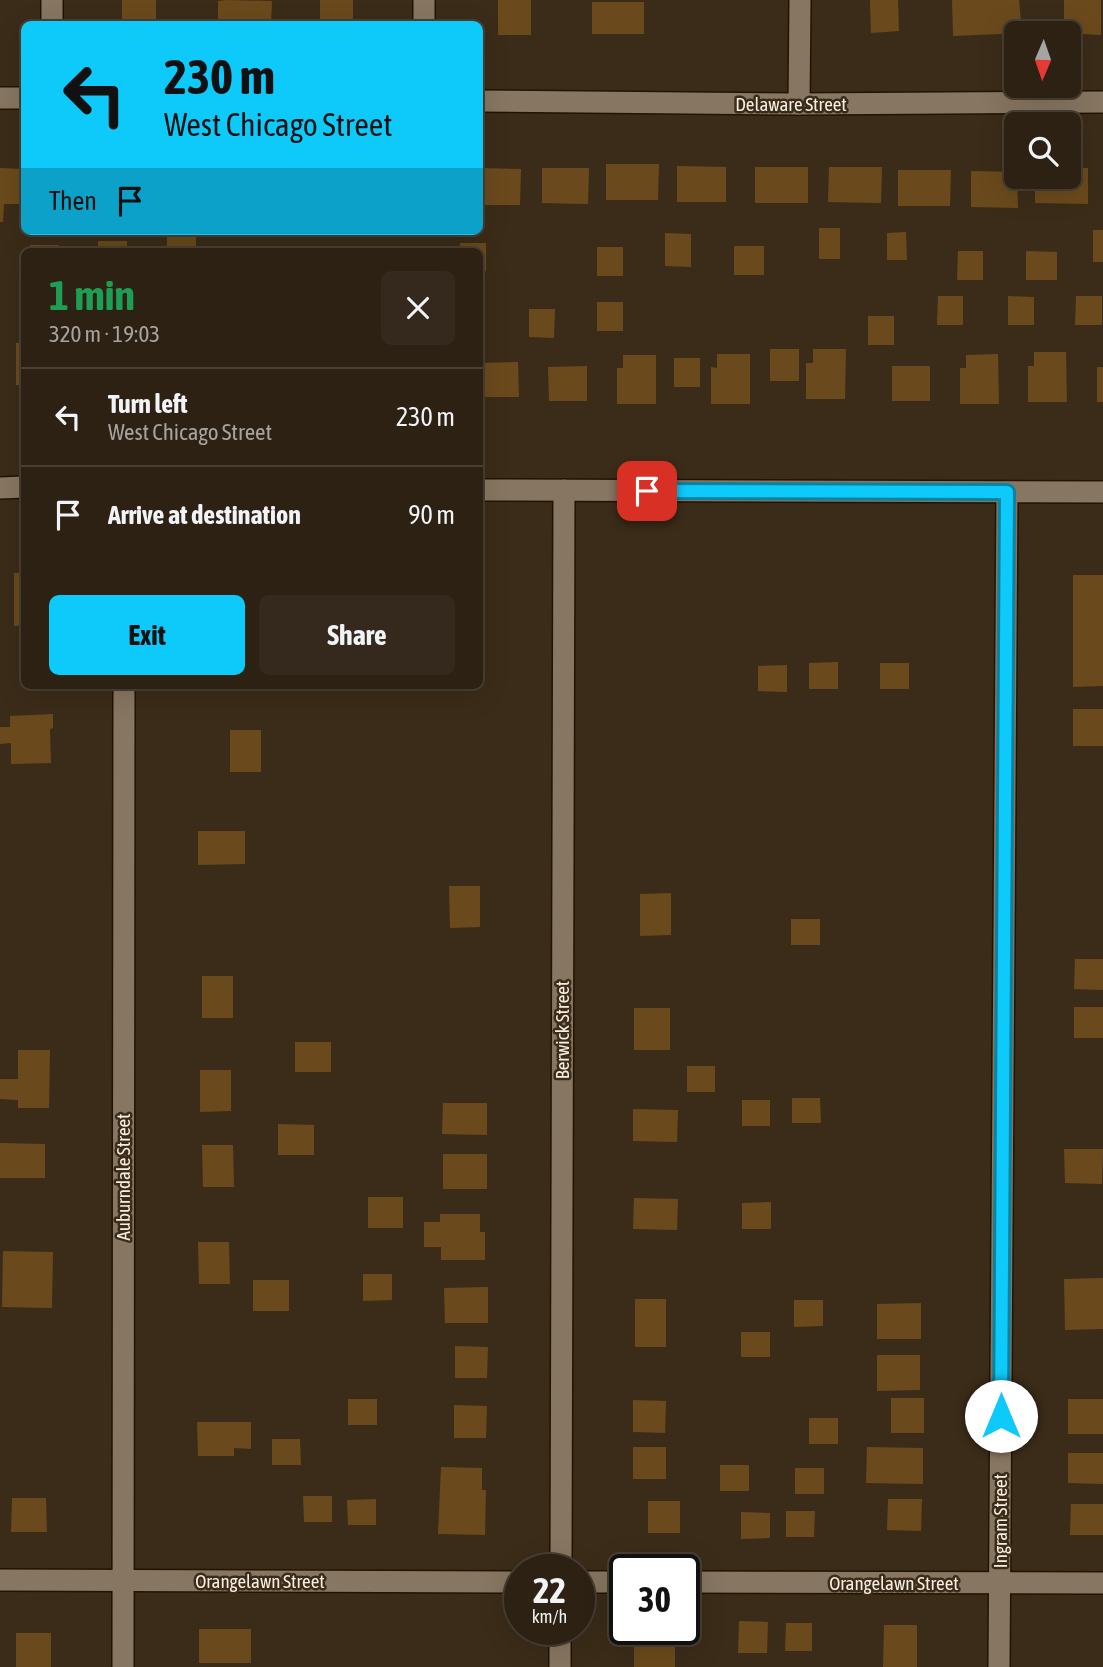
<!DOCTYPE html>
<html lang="en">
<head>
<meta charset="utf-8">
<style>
	:root { --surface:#2c2113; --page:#34291c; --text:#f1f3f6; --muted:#a6a3a0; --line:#483e33; --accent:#0ecafa }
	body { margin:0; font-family:"Asap Condensed",sans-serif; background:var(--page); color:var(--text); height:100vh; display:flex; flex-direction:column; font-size:26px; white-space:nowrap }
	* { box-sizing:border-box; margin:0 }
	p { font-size:23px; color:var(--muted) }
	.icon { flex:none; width:38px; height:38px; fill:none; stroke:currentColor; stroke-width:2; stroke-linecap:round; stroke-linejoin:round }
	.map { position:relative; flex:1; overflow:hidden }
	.details { position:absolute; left:21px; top:248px; width:462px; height:441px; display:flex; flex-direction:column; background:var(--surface); border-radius:10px; box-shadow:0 7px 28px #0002,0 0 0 2px var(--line) }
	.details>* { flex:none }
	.guide { position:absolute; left:21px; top:21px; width:462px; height:214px; border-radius:10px; box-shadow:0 7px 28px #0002,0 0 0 2px var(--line); background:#0ecafa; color:#111; overflow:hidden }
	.needle { width:46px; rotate:182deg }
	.fabs { position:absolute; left:1004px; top:21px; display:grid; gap:14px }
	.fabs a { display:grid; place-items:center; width:77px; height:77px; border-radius:10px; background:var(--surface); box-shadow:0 7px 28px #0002,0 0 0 2px var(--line); font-size:35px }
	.speed { position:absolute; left:504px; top:1554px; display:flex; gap:14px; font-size:35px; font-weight:700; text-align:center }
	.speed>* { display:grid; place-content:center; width:91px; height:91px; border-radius:50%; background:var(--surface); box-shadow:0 7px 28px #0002,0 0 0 2px var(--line); line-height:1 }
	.speed small { font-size:18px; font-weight:400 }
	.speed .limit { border:4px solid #111; border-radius:10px; background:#fff; color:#111 }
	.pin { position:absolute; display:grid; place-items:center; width:60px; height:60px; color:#fff; margin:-30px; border-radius:14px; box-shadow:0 4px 10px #0006 }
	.me { position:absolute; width:77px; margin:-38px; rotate:0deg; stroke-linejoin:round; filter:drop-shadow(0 0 5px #0008) }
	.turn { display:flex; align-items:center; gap:24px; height:147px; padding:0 28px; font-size:32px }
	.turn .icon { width:91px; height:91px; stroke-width:2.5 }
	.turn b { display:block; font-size:49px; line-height:60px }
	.then { display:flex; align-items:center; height:66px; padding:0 28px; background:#0003; gap:14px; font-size:26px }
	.round { display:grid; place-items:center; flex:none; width:74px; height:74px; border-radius:10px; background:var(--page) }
	.overview { display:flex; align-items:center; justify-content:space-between; height:119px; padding:0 28px }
	h1 { font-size:42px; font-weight:700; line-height:52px; color:#1e9e55 }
	.primary-button { display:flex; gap:14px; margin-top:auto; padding:14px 28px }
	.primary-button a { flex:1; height:80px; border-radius:10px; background:var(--accent); color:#111; font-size:28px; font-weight:700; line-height:80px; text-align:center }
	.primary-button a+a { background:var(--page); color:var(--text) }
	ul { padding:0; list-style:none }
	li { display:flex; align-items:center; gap:21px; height:98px; padding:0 28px; border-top:2px solid var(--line) }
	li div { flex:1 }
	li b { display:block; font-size:26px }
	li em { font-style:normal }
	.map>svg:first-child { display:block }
	.building { fill:#6a4a1c }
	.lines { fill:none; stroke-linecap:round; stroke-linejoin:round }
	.minor-casing { stroke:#221403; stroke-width:24 }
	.minor { stroke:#877661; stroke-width:21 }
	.route-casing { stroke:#0983a2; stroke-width:18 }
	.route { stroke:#0ecafa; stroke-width:12 }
	.labels { text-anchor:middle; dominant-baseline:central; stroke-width:5; stroke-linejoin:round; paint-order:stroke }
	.street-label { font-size:19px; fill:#f7ede1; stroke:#3b2c19 }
</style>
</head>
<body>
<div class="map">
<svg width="1103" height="1667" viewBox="0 0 1103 1667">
	<rect width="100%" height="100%" fill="#3b2c19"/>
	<g class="building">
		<rect x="122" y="0" width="34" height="24"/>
		<polygon points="226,0 272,1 271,24 218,24 218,1"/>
		<rect x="320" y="0" width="33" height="24"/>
		<rect x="498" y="0" width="33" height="35"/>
		<polygon points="870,0 898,0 899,31 871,33"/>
		<polygon points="952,0 1019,0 1022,33 953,36"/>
		<polygon points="1064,0 1101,0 1101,35 1064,33"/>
		<rect x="592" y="2" width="52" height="32"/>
		<polygon points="606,164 659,164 658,200 606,200"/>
		<polygon points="677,166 726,167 726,202 677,202"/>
		<rect x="755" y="167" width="53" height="36"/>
		<polygon points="829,167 882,167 881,203 828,202"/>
		<polygon points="0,168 24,169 23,204 4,204 3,222 0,222"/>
		<polygon points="480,168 521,169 520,205 480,205"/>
		<polygon points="542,168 589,168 588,204 542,203"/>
		<polygon points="1069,168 1088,168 1088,204 1035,203 1035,177 1069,177"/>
		<polygon points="898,170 951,170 950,206 898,206"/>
		<polygon points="971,171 1017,172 1018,208 971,207"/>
		<rect x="819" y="228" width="21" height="31"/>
		<rect x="1093" y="230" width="10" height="32"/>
		<rect x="167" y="232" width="29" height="20"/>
		<polygon points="906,232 907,260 887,260 887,233"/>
		<polygon points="665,233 691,234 691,267 665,266"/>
		<rect x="98" y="241" width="29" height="11"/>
		<polygon points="460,243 486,243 486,271 480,271 480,252 460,252"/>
		<rect x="30" y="245" width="29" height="7"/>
		<rect x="373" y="246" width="29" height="6"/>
		<rect x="734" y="246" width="30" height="29"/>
		<rect x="597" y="247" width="26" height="29"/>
		<polygon points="958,251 983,251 983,280 957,280"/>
		<polygon points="1026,251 1057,252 1057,280 1026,280"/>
		<polygon points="938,296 963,296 963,325 937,325"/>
		<polygon points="1008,296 1034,297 1034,325 1008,325"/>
		<polygon points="1076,296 1102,296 1102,325 1075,325"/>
		<rect x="480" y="297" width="5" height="29"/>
		<rect x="597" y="302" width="26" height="29"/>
		<polygon points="529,309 555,309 554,338 529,337"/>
		<rect x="868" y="316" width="26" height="29"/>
		<rect x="16" y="343" width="8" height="42"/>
		<rect x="770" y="349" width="29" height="32"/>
		<polygon points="813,349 846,349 845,399 806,399 806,363 813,363"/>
		<polygon points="1034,352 1066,352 1067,402 1028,402 1028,366 1034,366"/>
		<polygon points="717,354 750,354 750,404 711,404 711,367 717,368"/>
		<polygon points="998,354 999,404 960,404 960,368 966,368 966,355"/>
		<polygon points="623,355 656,355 656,404 617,404 617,368 623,368"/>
		<rect x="674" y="358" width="26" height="29"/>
		<polygon points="518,362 519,397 480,397 480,363"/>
		<polygon points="587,366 587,401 549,401 548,367"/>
		<rect x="892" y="366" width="38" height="35"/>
		<rect x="1097" y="367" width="6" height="35"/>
		<polygon points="14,573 24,573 24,625 14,626"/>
		<polygon points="1073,575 1103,575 1103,686 1073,687"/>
		<polygon points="838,662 838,689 809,689 809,663"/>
		<rect x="880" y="663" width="29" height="26"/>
		<polygon points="787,665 787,692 758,691 758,666"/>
		<rect x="1073" y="709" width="30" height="37"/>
		<polygon points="53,714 53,728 50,729 51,763 11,764 11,743 0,744 0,727 10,727 10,716"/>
		<rect x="230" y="730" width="31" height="42"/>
		<polygon points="198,831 245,831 245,864 198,865"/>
		<polygon points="449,886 480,886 480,927 450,928"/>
		<polygon points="671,893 671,935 640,936 640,894"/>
		<rect x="791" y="919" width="29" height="26"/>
		<polygon points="1075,959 1103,959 1103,990 1074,989"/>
		<rect x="202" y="976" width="31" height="42"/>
		<rect x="1074" y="1007" width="29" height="31"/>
		<rect x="634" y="1008" width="36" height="42"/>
		<rect x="295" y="1042" width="36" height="30"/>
		<polygon points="18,1050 50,1050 49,1108 18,1108 18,1100 0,1099 0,1079 18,1079"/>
		<rect x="687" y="1066" width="28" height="26"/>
		<polygon points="200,1070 231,1070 231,1111 200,1112"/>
		<polygon points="792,1098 820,1098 821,1123 792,1123"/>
		<rect x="742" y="1100" width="28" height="26"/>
		<polygon points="443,1103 487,1103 487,1135 442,1134"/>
		<polygon points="633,1109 678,1110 677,1142 633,1141"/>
		<polygon points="278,1124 314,1125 314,1155 278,1155"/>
		<polygon points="0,1143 45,1144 45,1178 0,1178"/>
		<polygon points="202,1145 233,1145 234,1187 203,1187"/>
		<polygon points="1064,1149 1103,1149 1102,1184 1065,1183"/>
		<rect x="443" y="1154" width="44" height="35"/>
		<rect x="368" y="1197" width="35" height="31"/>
		<polygon points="634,1198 678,1199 677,1230 633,1229"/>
		<polygon points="771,1202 771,1229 742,1229 742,1203"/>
		<polygon points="440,1214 480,1214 480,1232 485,1232 485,1260 441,1260 441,1247 424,1247 424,1222 440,1222"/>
		<polygon points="198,1242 229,1242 230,1284 199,1284"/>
		<polygon points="3,1251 53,1252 52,1308 2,1307"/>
		<polygon points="363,1274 392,1274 392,1300 363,1301"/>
		<polygon points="1103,1278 1103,1329 1065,1330 1064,1279"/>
		<rect x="253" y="1280" width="36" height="31"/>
		<polygon points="488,1287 488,1323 445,1323 444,1288"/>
		<rect x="635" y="1299" width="31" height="48"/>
		<polygon points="794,1300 823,1300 823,1326 794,1327"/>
		<polygon points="921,1303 921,1339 877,1339 877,1304"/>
		<rect x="741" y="1332" width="29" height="25"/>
		<polygon points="455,1346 488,1347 487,1378 455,1378"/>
		<polygon points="877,1355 920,1355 920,1390 877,1391"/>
		<rect x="891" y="1398" width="33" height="35"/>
		<rect x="348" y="1399" width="29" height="26"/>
		<rect x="1068" y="1399" width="35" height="35"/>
		<polygon points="633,1400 666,1401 665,1433 633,1432"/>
		<polygon points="454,1405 487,1406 486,1438 454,1438"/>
		<rect x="809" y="1418" width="29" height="26"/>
		<polygon points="197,1422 251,1422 251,1449 234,1448 234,1456 198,1456"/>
		<polygon points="272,1439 300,1439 301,1465 272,1465"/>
		<rect x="633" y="1447" width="33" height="32"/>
		<polygon points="867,1447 923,1448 923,1484 866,1483"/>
		<polygon points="1068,1453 1103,1453 1103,1484 1068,1483"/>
		<rect x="720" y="1465" width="29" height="26"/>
		<polygon points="441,1467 482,1468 482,1490 486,1490 485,1535 438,1534"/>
		<rect x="795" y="1468" width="29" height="26"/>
		<polygon points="303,1496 332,1496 332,1522 304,1522"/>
		<polygon points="12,1498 46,1498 47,1532 11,1532"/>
		<polygon points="376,1499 376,1525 348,1525 347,1500"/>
		<polygon points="888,1499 922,1499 921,1531 887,1530"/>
		<rect x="648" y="1501" width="32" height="32"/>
		<polygon points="1071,1504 1103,1504 1103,1535 1070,1535"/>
		<polygon points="786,1511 815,1511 814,1537 786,1537"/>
		<polygon points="741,1512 770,1513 770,1538 741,1539"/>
		<polygon points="739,1621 768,1622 767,1653 738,1653"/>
		<polygon points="786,1623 812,1623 812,1651 785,1651"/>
		<polygon points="884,1625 917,1625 917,1667 883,1667"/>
		<rect x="199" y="1629" width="52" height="34"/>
		<polygon points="640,1629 675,1629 675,1667 634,1667 634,1643 640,1643"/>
		<rect x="16" y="1633" width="35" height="34"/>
	</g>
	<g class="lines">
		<g class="minor-casing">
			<g id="minor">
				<polyline points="52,24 52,0"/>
				<polyline points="424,24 424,0"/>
				<polyline points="0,98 24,98"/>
				<polyline points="480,101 799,104 1103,102"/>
				<polyline points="799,104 800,0"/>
				<polyline points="0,488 24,487"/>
				<polyline points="480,490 1103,492"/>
				<polyline points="561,1570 564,490"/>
				<polyline points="0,1580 520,1582"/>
				<polyline points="579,1582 625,1582"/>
				<polyline points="684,1582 1103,1583"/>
				<polyline points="123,1667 124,686"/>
				<polyline points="560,1667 560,1629"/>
				<polyline points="999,1667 1007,492"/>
			</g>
		</g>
		<use href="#minor" class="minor"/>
	</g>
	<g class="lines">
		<g class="route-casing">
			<polyline id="route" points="647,491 1007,492 1001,1416"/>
		</g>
		<use href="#route" class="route"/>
	</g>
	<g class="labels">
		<g class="street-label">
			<text x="791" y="104">Delaware Street</text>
			<text transform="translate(562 1030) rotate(-90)">Berwick Street</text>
			<text transform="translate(123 1177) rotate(-90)">Auburndale Street</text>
			<text transform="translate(1000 1521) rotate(-90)">Ingram Street</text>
			<text x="260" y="1581">Orangelawn Street</text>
			<text x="894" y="1583">Orangelawn Street</text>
		</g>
	</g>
</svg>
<div class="fabs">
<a><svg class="needle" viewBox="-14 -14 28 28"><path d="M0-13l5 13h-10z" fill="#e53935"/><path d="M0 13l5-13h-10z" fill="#a6a3a0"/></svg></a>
<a><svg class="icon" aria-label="search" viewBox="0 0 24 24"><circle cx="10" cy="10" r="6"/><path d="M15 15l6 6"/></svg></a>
</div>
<div class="speed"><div>22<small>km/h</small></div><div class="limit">30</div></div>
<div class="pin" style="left:647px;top:491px;background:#d93025"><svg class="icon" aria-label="arrive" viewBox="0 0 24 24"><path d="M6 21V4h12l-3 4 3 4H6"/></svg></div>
<svg class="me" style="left:1001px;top:1416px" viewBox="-20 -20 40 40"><circle r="19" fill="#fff"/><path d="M0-13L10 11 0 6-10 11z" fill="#0ecafa"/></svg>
<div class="guide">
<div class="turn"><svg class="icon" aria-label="left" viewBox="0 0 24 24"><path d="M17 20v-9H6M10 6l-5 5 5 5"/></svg><div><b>230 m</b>West Chicago Street</div></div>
<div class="then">Then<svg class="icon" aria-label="arrive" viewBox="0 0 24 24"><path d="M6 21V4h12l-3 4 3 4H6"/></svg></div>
</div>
<section class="details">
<div class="overview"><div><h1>1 min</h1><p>320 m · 19:03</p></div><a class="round"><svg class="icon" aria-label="close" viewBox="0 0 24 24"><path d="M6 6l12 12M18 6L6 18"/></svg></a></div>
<ul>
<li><svg class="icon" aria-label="left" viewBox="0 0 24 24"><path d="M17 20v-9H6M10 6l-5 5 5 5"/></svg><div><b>Turn left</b><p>West Chicago Street</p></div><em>230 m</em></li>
<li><svg class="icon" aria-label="arrive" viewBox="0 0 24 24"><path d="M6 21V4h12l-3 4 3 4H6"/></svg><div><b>Arrive at destination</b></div><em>90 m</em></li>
</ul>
<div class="primary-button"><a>Exit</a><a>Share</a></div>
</section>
</div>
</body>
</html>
